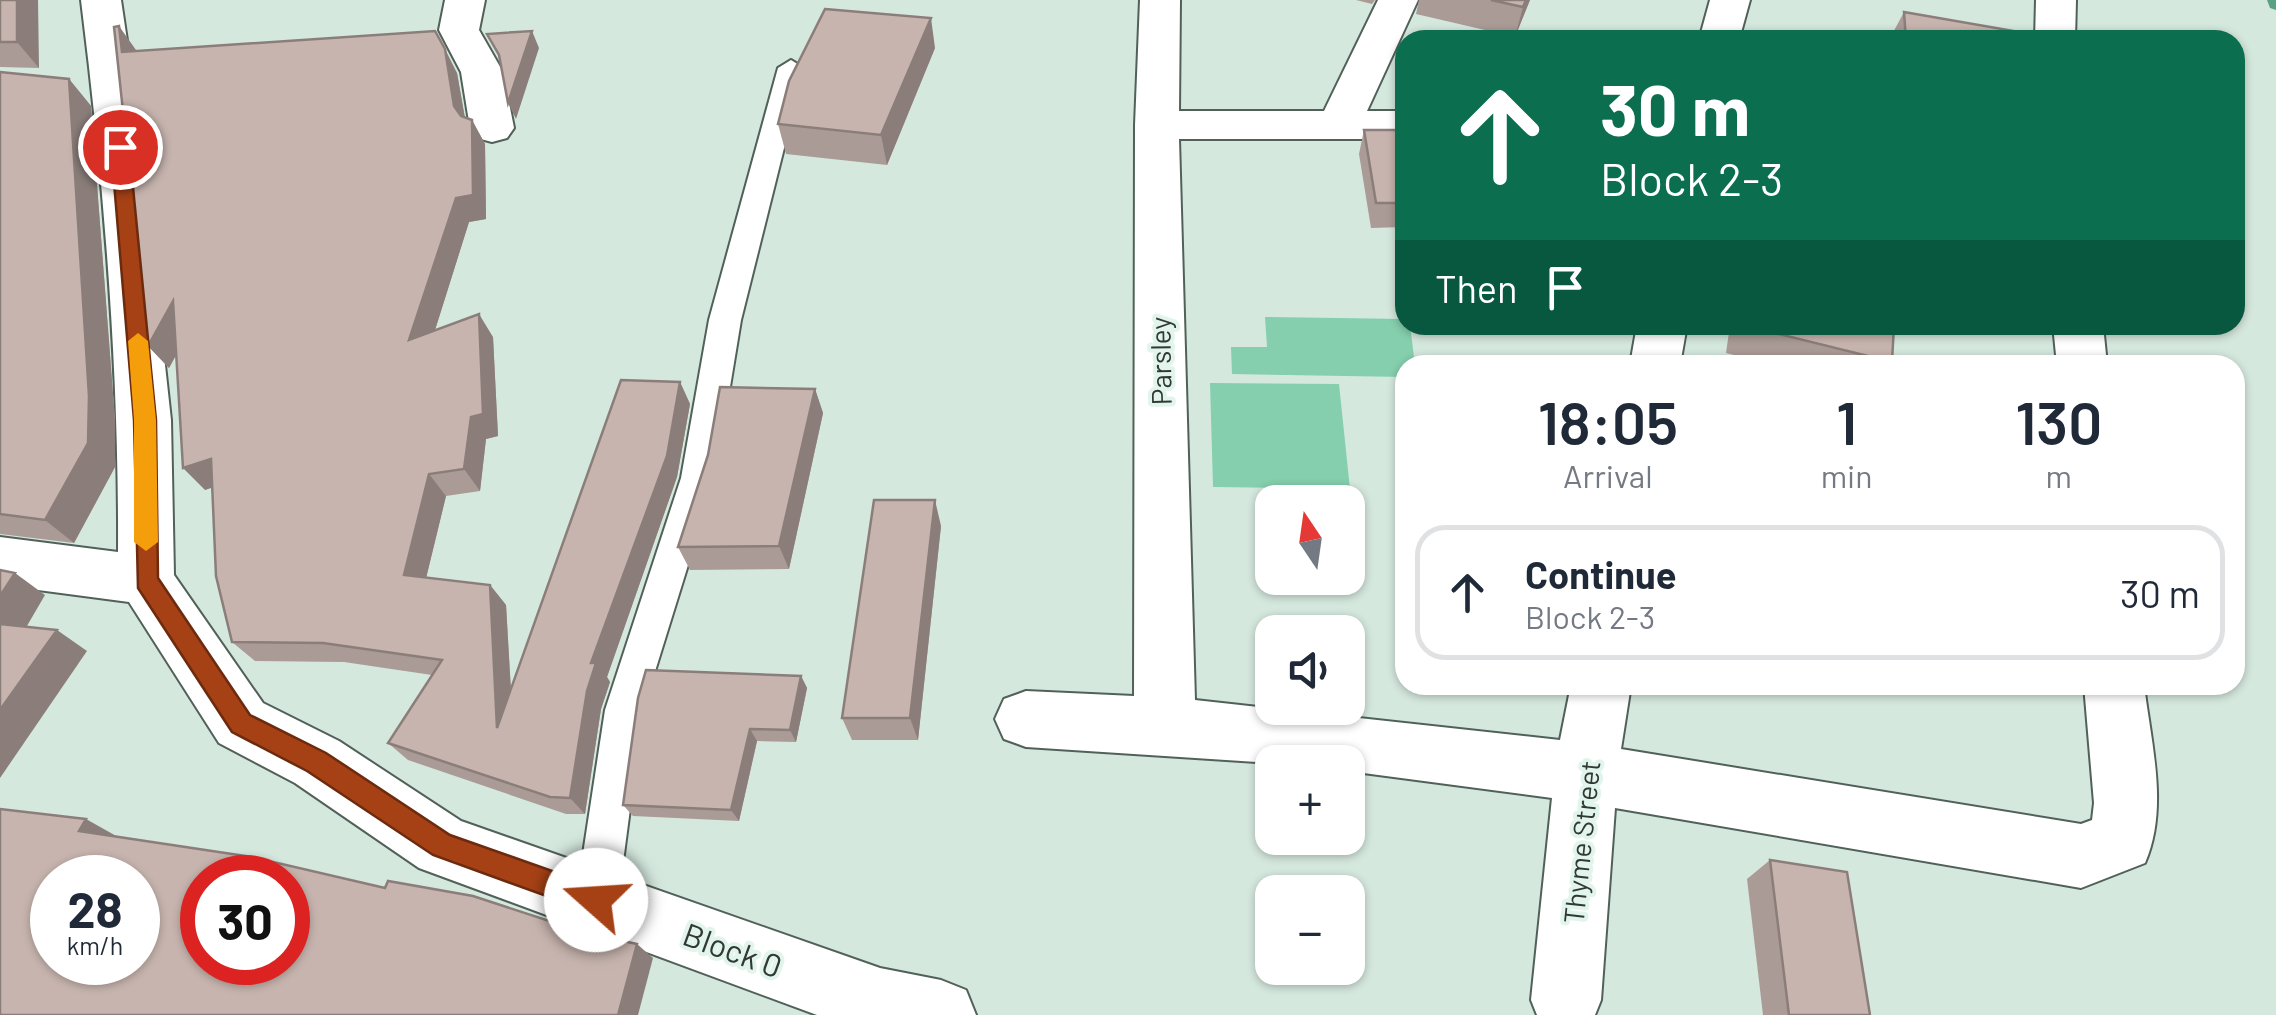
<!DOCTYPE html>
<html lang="en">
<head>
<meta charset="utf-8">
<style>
	:root { --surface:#fff; --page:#f6f6f7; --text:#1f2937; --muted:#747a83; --line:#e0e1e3 }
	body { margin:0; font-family:Barlow,sans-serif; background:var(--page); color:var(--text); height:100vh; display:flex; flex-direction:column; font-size:38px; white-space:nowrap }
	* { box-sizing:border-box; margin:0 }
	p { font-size:32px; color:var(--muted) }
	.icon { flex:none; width:55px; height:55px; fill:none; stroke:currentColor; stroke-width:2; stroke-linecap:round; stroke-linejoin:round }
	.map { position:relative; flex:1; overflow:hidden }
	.panel { position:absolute; left:1395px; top:355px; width:850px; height:340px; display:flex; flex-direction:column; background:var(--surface); border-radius:30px; box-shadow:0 2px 8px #0004 }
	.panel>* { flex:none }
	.banner { position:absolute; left:1395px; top:30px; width:850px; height:305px; border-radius:30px; box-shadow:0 2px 8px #0004; background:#0b6e4f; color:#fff; overflow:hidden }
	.needle { width:65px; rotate:347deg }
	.controls { position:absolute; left:1255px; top:485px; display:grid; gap:20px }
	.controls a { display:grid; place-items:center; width:110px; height:110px; border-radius:20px; background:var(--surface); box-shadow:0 2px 8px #0004; font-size:50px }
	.speed { position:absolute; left:30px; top:855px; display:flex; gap:20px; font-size:50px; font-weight:700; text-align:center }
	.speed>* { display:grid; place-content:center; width:130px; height:130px; border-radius:50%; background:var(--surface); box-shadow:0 2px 8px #0004; line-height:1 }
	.speed small { font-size:25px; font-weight:400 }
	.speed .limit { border:15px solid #d22; background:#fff; color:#111 }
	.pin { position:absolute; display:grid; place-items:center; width:85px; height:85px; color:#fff; margin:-42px; border:5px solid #fff; border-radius:50%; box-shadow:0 2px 10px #0007 }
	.me { position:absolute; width:110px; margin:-55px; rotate:289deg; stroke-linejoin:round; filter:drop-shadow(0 0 8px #0008) }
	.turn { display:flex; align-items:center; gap:35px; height:210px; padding:0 40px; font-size:45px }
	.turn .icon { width:130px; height:130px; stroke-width:2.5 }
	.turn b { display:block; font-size:70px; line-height:85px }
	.then { display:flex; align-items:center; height:95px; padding:0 40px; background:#0003; gap:20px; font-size:38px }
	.eta { display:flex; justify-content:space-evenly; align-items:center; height:170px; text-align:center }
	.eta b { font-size:60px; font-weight:600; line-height:70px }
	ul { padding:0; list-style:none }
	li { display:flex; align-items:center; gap:30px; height:135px; margin:0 20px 15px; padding:0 20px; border:5px solid var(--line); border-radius:30px }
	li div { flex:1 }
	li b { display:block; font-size:38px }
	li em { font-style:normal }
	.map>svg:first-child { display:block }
	.green { fill:#85cfae }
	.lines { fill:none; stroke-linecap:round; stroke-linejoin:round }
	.stream { fill:#58a283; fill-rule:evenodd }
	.service-casing { stroke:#516159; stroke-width:4 }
	.minor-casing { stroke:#516159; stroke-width:4 }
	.service { fill:#fff; fill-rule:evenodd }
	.minor { fill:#fff; fill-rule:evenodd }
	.wall { fill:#ab9b96 }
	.shaded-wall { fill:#8b7e7a }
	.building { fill:#c7b4ae; stroke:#8b7e7a; stroke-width:2.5; fill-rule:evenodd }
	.route { fill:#a64115; stroke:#6c2a0e; stroke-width:2.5 }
	.slow { fill:#f59e0b }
	.labels { text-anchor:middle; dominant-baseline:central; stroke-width:8; stroke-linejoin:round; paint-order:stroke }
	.street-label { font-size:28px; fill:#313835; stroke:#e2f5ec }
	.near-street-label { font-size:32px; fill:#313835; stroke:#e2f5ec }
</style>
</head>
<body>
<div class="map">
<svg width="2276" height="1015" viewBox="0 0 2276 1015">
	<rect width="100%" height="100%" fill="#d5e8de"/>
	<g class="green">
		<polygon points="1265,317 1405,319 1405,325 1410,325 1415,365 1405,365 1405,377 1232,374 1231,347 1267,347"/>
		<polygon points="1210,383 1339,384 1350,489 1213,487"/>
	</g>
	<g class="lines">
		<polygon class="stream" points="2267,0 2276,0 2276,10 2270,8"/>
		<g class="service-casing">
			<polygon id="service" points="791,60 804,68 741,320 715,478 643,710 618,900 612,915 597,921 582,915 576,900 605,710 681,478 709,320 778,68"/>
		</g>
		<g class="minor-casing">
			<g id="minor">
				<path d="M81,0H121L137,108L171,420L174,575L263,703L339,741L461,821L880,968L941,980L966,990L976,1015H817L419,868L295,783L219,743L129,602L0,585V537L118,552C119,367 104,183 81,0Z"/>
				<polygon points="445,0 485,0 479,30 503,72 514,128 507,138 492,142 477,138 470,128 461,72 439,30"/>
				<path d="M1140,0H1180L1179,111H1324L1378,0H1418L1367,111H1405V139H1179L1195,700L1560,740L1571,685H1631L1621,749L2081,824L2092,820L2094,803L2084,685H2144C2151,743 2169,808 2145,863L2081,888L1615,808L1601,1000L1595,1015H1537L1531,1000L1552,798L1348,771V762L1272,763L1026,747L1004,739L995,719L1004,699L1026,691L1134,696L1135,125Z"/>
				<polygon points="1710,0 1750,0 1739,40 1699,40"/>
				<polygon points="2036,0 2076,0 2075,40 2035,40"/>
				<polygon points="1637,325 1687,325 1680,365 1630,365"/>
				<polygon points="2053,325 2103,325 2107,365 2057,365"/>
			</g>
		</g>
		<use href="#service" class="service"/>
		<use href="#minor" class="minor"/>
	</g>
	<g class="wall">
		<polygon points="0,0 39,68 0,67"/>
		<polygon points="1356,0 1375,0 1372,4"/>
		<polygon points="1419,0 1530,0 1515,37 1416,14"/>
		<polygon points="1904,12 2032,40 1889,40"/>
		<polygon points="935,48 887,165 786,154 778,124"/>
		<polygon points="136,50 137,51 457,73 465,118 472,120 485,144 486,219 469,222 435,330 493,337 498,436 486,439 480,491 446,496 426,578 490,585 506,605 511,689 680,382 690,404 677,477 607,677 610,682 601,709 585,814 566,814 408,760 388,743 432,675 344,662 255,661 232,642 212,487 205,490 176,355 169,368 148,346"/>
		<polygon points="0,72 69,79 91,106 115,420 115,467 74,543 0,534"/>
		<polygon points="1364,130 1405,130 1405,227 1371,228 1359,154"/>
		<polygon points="1730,325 1894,325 1892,362 1890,365 1773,365 1726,353"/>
		<polygon points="815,389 823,413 789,569 690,570 678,547"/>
		<polygon points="941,526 918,740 852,740 842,718"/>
		<polygon points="801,676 807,688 796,742 757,741 739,821 633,816 623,805"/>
		<polygon points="1770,860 1870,1015 1763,1015 1747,879"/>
	</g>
	<g class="shaded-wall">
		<polygon points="17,0 38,0 39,68 17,42"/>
		<polygon points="1526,0 1530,0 1515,37 1523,7"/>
		<polygon points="931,18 935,48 887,165 881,135"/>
		<polygon points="119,26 136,50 140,76 122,52"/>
		<polygon points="532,31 539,48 516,119 508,103"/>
		<polygon points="445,49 457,73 467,130 454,106"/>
		<polygon points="69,79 91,106 115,420 115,467 74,543 45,520"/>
		<polygon points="472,120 485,144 486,219 469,222 425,362 409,340"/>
		<polygon points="173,301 193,324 169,368 148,346"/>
		<polygon points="479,314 493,337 498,436 486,439 480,491 464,469"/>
		<polygon points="680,382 690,404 677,477 607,677 610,682 601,709 585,814 570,798 591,663"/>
		<polygon points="815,389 823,413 789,569 779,546"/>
		<polygon points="211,459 232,481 205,490 183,468"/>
		<polygon points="429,474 446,496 422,595 404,575"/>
		<polygon points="935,500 941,526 918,740 910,718"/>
		<polygon points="15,573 45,595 17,643 0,632 0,596"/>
		<polygon points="490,585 506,605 514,746 497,728"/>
		<polygon points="57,630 87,651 0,778 0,710"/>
		<polygon points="801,676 807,688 796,742 790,730"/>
		<polygon points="750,729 757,741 739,821 731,810"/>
		<polygon points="86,819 118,837 79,831"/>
		<polygon points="637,944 653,958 638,1015 618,1015"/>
	</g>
	<g class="building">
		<rect x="0" y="0" width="17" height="42"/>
		<polygon points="1491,0 1526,0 1523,7"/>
		<polygon points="825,9 931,18 881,135 778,124 789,81"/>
		<polygon points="1904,12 2031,34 2032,40 1906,40"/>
		<polygon points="119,26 122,52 435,31 445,49 454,106 461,116 472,120 473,195 456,198 409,340 479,314 483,414 471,417 464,469 429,474 404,575 490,585 497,728 621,380 680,382 667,456 591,663 596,663 587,691 570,798 550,797 388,743 442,660 323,643 232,642 216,576 211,459 183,468 173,301 148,346 114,27"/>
		<polygon points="532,31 508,103 499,55 487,34"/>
		<polygon points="0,72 69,79 89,396 88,443 45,520 0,514"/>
		<polygon points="1364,130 1405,130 1405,203 1376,203"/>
		<polygon points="1743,325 1894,325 1892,362"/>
		<polygon points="720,387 815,389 779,546 678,547 708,455"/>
		<polygon points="874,500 935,500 910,718 842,718"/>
		<polygon points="0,570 15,573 0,596"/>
		<polygon points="0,624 57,630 0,710"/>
		<polygon points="646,670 801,676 790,730 750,729 731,810 623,805 638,698"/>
		<path d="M0,809L86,819L79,831L252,857L385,888L388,881L473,896L586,933L637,944L618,1015H0ZM52,878H138V962H52ZM202,878H288V962H202Z"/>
		<polygon points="1770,860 1847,872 1870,1015 1789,1015"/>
	</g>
	<polygon class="route" points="120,141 129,147 156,420 158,578 250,715 326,753 450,835 606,890 610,900 606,910 596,914 433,855 307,771 232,732 138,588 134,420 111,147"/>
	<polygon class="slow" points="138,333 148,341 156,420 158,542 146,551 134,542 134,420 128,341"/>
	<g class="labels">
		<g class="street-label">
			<text transform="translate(1160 361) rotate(-91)">Parsley</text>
			<text transform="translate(1581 842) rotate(-84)">Thyme Street</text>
		</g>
		<g class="near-street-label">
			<text transform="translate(733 949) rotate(20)">Block 0</text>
		</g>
	</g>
</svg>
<div class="controls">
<a><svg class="needle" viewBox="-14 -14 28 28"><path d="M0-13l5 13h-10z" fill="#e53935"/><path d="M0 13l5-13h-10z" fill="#747a83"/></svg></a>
<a><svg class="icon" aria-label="sound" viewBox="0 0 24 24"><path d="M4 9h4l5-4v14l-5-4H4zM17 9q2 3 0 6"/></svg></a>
<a>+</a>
<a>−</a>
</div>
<div class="speed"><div>28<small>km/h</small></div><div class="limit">30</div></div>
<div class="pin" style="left:120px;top:147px;background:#d93025"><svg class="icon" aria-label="arrive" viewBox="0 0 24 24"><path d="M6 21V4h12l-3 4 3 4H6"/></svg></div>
<svg class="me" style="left:596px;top:900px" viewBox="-20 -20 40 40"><circle r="19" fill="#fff"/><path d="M0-13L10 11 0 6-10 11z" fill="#a64115"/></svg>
<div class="banner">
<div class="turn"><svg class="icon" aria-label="ahead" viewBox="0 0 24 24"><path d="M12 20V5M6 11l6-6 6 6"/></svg><div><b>30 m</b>Block 2-3</div></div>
<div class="then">Then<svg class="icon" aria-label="arrive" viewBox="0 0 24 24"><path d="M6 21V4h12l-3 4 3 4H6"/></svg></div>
</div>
<section class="panel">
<div class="eta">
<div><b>18:05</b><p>Arrival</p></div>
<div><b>1</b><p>min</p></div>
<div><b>130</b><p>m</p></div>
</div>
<ul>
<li><svg class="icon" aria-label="ahead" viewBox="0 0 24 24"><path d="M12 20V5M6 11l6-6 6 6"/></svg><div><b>Continue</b><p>Block 2-3</p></div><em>30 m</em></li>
</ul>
</section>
</div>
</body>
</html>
